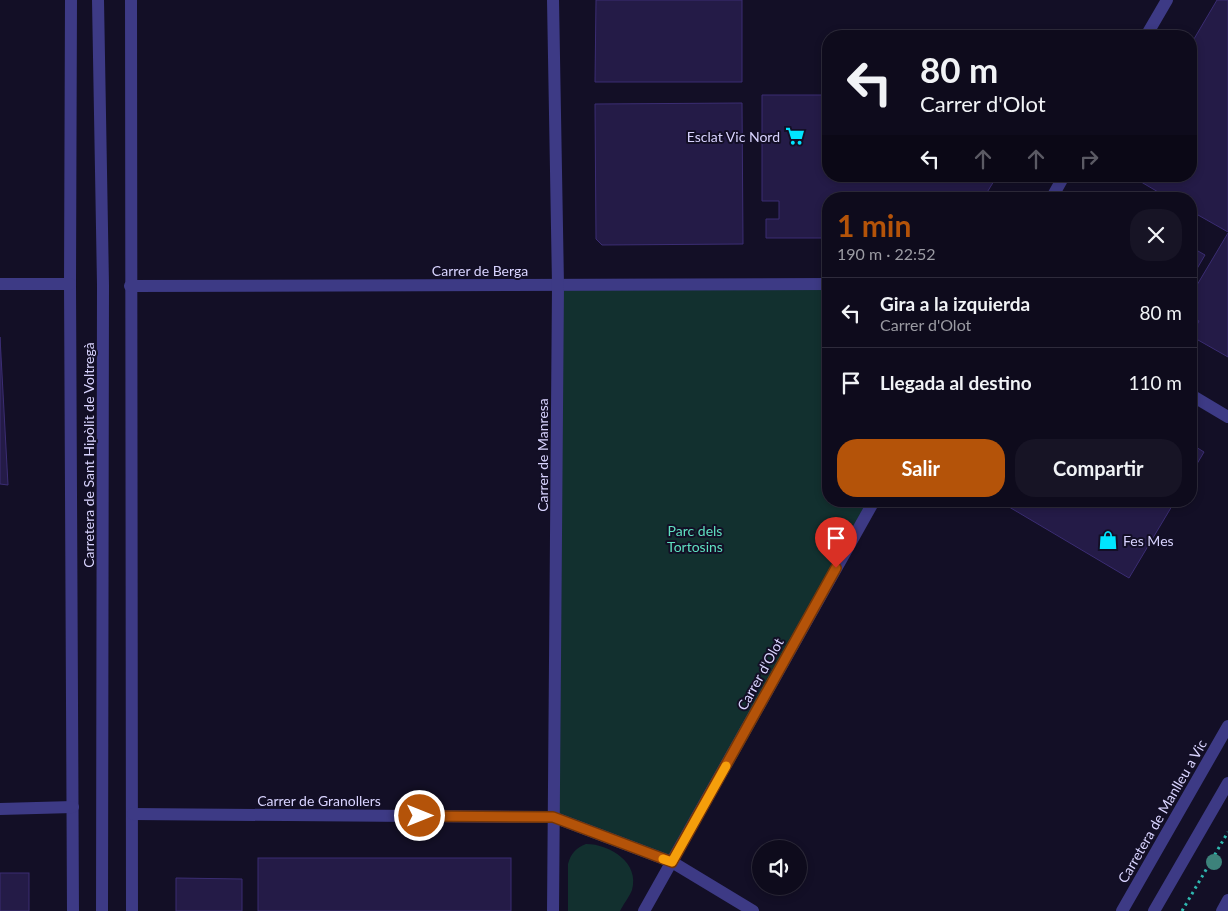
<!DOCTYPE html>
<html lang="es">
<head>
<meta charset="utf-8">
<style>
	:root { --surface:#0e0b1c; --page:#171425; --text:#f1f3f6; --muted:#9b9ba3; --line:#2e2b3b; --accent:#b45309 }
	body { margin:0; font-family:Lato,sans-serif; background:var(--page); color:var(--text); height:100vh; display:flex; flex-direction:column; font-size:19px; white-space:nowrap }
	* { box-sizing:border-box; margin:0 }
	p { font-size:16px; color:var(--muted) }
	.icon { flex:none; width:28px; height:28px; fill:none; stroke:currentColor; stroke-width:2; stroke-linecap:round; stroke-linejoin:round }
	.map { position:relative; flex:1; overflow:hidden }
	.side { position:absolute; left:822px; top:192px; width:375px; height:315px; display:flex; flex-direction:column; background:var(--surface); border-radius:20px; box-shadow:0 2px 8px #0003,0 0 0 1px var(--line) }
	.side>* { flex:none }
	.top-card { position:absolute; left:822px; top:30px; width:375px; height:152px; border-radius:20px; box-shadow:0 2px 8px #0003,0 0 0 1px var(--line); background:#0e0b1c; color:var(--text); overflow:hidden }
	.tools { position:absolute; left:752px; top:840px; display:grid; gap:10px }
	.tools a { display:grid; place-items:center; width:55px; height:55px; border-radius:50%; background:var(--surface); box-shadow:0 2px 8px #0003,0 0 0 1px var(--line); font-size:25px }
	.pin { position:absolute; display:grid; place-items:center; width:42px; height:42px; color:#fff; margin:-51px -21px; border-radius:50% 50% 50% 0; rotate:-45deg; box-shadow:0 0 5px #0007 }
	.pin .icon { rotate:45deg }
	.me { position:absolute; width:55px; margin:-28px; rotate:90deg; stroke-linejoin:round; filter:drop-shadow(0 0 4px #0008) }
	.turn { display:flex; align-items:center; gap:18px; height:105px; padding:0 15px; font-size:22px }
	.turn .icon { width:65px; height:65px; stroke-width:2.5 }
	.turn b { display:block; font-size:35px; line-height:42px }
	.lanes { display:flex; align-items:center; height:48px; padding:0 15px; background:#0003; justify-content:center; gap:25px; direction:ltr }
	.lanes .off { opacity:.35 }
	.round { display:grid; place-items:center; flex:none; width:52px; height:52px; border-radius:20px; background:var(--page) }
	.overview { display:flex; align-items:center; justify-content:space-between; height:85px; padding:0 15px }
	h1 { font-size:30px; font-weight:700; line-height:38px; color:var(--accent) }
	.cta { display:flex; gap:10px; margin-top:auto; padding:10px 15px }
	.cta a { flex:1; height:58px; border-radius:20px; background:var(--accent); color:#fff; font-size:20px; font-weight:700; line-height:58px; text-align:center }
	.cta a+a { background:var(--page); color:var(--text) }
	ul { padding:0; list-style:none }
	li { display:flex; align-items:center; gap:15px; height:70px; padding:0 15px; border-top:1px solid var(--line) }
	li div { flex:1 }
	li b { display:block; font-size:19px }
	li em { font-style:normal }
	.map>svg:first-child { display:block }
	.green { fill:#12302f }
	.building { fill:#241b47; stroke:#3b2d73 }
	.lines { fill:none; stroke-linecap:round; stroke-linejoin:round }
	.path { stroke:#2fb8b0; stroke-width:3; stroke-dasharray:2.5 4; stroke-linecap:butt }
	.minor { stroke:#3d3a85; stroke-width:12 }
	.tree { fill:#3d827b }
	.route-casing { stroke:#753606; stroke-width:12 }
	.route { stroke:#b45309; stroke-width:9 }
	.slow { stroke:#f59e0b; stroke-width:9 }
	.labels { text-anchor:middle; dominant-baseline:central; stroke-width:4; stroke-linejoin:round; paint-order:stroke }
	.poi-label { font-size:14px; fill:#d9d4ff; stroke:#130f26; text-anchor:end }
	.street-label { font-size:14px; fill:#d9d4ff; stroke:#130f26 }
	.park-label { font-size:14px; fill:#5fe0c0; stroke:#130f26 }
</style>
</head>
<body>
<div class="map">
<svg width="1228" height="911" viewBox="0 0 1228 911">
	<rect width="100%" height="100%" fill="#130f26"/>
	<g class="green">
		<polygon points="829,284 829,501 874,501 672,862 553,817 558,285"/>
		<path d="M586,844C610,844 640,863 632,890C629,897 623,905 620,911H568V864C571,853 576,848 586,844Z"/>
	</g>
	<g class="building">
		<polygon points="596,0 742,0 742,82 595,82"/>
		<polygon points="1217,0 1228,0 1228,232 1191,211 1191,199 1170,199 1131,176 1191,176 1191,44"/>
		<polygon points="762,95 829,95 829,176 997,176 983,199 829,199 829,238 766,238 766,219 779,219 779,201 762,201"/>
		<polygon points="742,103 743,244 602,245 596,239 595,104"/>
		<polygon points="1228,233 1228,357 1191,336 1199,321 1191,317 1191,295"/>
		<polygon points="1191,247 1205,255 1191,279"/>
		<polygon points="0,337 8,485 0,484"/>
		<polygon points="1191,444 1204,452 1191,474"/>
		<polygon points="999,501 1175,501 1129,578"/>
		<rect x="258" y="858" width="253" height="53"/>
		<rect x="0" y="873" width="29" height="38"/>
		<polygon points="176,878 242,879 242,911 176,911"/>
	</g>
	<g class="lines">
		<polyline class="path" points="1182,911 1228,832"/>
		<g class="minor">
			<polyline points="71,0 70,284 73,911"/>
			<polyline points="98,0 103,285 102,911"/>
			<polyline points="131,0 132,911"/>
			<polyline points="1146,36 1167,0"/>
			<polyline points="1051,199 1064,176"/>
			<polyline points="0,284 70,284"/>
			<polyline points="130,286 829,284"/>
			<polyline points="1191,395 1228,417"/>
			<polyline points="0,809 73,807"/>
			<polyline points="133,814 553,817 672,862 753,911"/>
			<polyline points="553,911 558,285 553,0"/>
			<polyline points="644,911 874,501"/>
			<polyline points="1122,911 1228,726"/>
			<polyline points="1154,911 1228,783"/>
			<polyline points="1222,911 1228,900"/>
		</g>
	</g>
	<circle class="tree" cx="1214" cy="862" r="8"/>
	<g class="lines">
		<g class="route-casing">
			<polyline id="route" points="420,816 553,817 672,862 836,568"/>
		</g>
		<use href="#route" class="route"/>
		<polyline class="slow" points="663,859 672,862 726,766"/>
	</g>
	<defs>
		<g id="supermarket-bare" transform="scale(1.5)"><path d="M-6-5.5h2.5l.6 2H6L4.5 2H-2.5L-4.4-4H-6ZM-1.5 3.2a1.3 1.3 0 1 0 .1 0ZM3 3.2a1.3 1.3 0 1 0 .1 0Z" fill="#00e5ff" stroke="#130f26" stroke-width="2.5" paint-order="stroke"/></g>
		<g id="shop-bare" transform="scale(1.5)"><path d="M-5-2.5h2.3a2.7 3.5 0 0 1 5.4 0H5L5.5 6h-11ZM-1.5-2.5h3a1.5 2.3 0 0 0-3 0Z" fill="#00e5ff" stroke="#130f26" stroke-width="2.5" paint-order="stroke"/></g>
	</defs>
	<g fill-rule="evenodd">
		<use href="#supermarket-bare" x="795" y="136"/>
		<use href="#shop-bare" x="1108" y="540"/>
	</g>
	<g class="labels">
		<g class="poi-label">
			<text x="780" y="136">Esclat Vic Nord</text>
			<text x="1123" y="540" text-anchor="start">Fes Mes</text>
		</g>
		<g class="street-label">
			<text x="480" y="270">Carrer de Berga</text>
			<text transform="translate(88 455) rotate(-90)">Carretera de Sant Hipòlit de Voltregà</text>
			<text transform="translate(542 455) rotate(-90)">Carrer de Manresa</text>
			<text transform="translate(760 674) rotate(-61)">Carrer d'Olot</text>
			<text x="319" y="800">Carrer de Granollers</text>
			<text transform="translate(1162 811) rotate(-60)">Carretera de Manlleu a Vic</text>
		</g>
		<g class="park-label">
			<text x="695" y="530">Parc dels<tspan x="695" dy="16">Tortosins</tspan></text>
		</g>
	</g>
</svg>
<div class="tools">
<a><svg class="icon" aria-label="sound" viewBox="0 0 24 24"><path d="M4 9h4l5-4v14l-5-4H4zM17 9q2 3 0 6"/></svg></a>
</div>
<div class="pin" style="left:836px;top:568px;background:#d93025"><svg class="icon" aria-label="arrive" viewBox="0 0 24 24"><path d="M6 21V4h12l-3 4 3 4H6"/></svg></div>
<svg class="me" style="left:420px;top:816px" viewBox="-20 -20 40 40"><circle r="17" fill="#b45309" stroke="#fff" stroke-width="3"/><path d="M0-11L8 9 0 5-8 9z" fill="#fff"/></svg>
<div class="top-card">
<div class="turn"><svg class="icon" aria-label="left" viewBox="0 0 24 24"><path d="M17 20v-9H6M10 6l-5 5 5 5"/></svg><div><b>80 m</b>Carrer d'Olot</div></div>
<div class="lanes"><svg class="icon" aria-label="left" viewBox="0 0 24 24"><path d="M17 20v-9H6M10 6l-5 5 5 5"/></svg><svg class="icon off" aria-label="ahead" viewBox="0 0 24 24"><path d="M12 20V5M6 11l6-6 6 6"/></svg><svg class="icon off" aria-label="ahead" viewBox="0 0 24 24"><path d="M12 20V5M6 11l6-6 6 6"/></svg><svg class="icon off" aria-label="right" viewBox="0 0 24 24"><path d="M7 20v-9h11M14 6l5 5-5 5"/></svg></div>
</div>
<section class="side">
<div class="overview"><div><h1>1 min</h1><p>190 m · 22:52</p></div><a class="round"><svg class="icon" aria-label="close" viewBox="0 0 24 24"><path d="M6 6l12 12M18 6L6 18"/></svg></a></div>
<ul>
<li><svg class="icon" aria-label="left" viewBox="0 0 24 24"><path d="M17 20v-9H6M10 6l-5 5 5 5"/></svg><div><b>Gira a la izquierda</b><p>Carrer d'Olot</p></div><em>80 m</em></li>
<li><svg class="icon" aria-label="arrive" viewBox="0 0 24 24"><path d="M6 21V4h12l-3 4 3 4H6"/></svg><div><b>Llegada al destino</b></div><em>110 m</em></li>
</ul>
<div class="cta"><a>Salir</a><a>Compartir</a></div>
</section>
</div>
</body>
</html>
